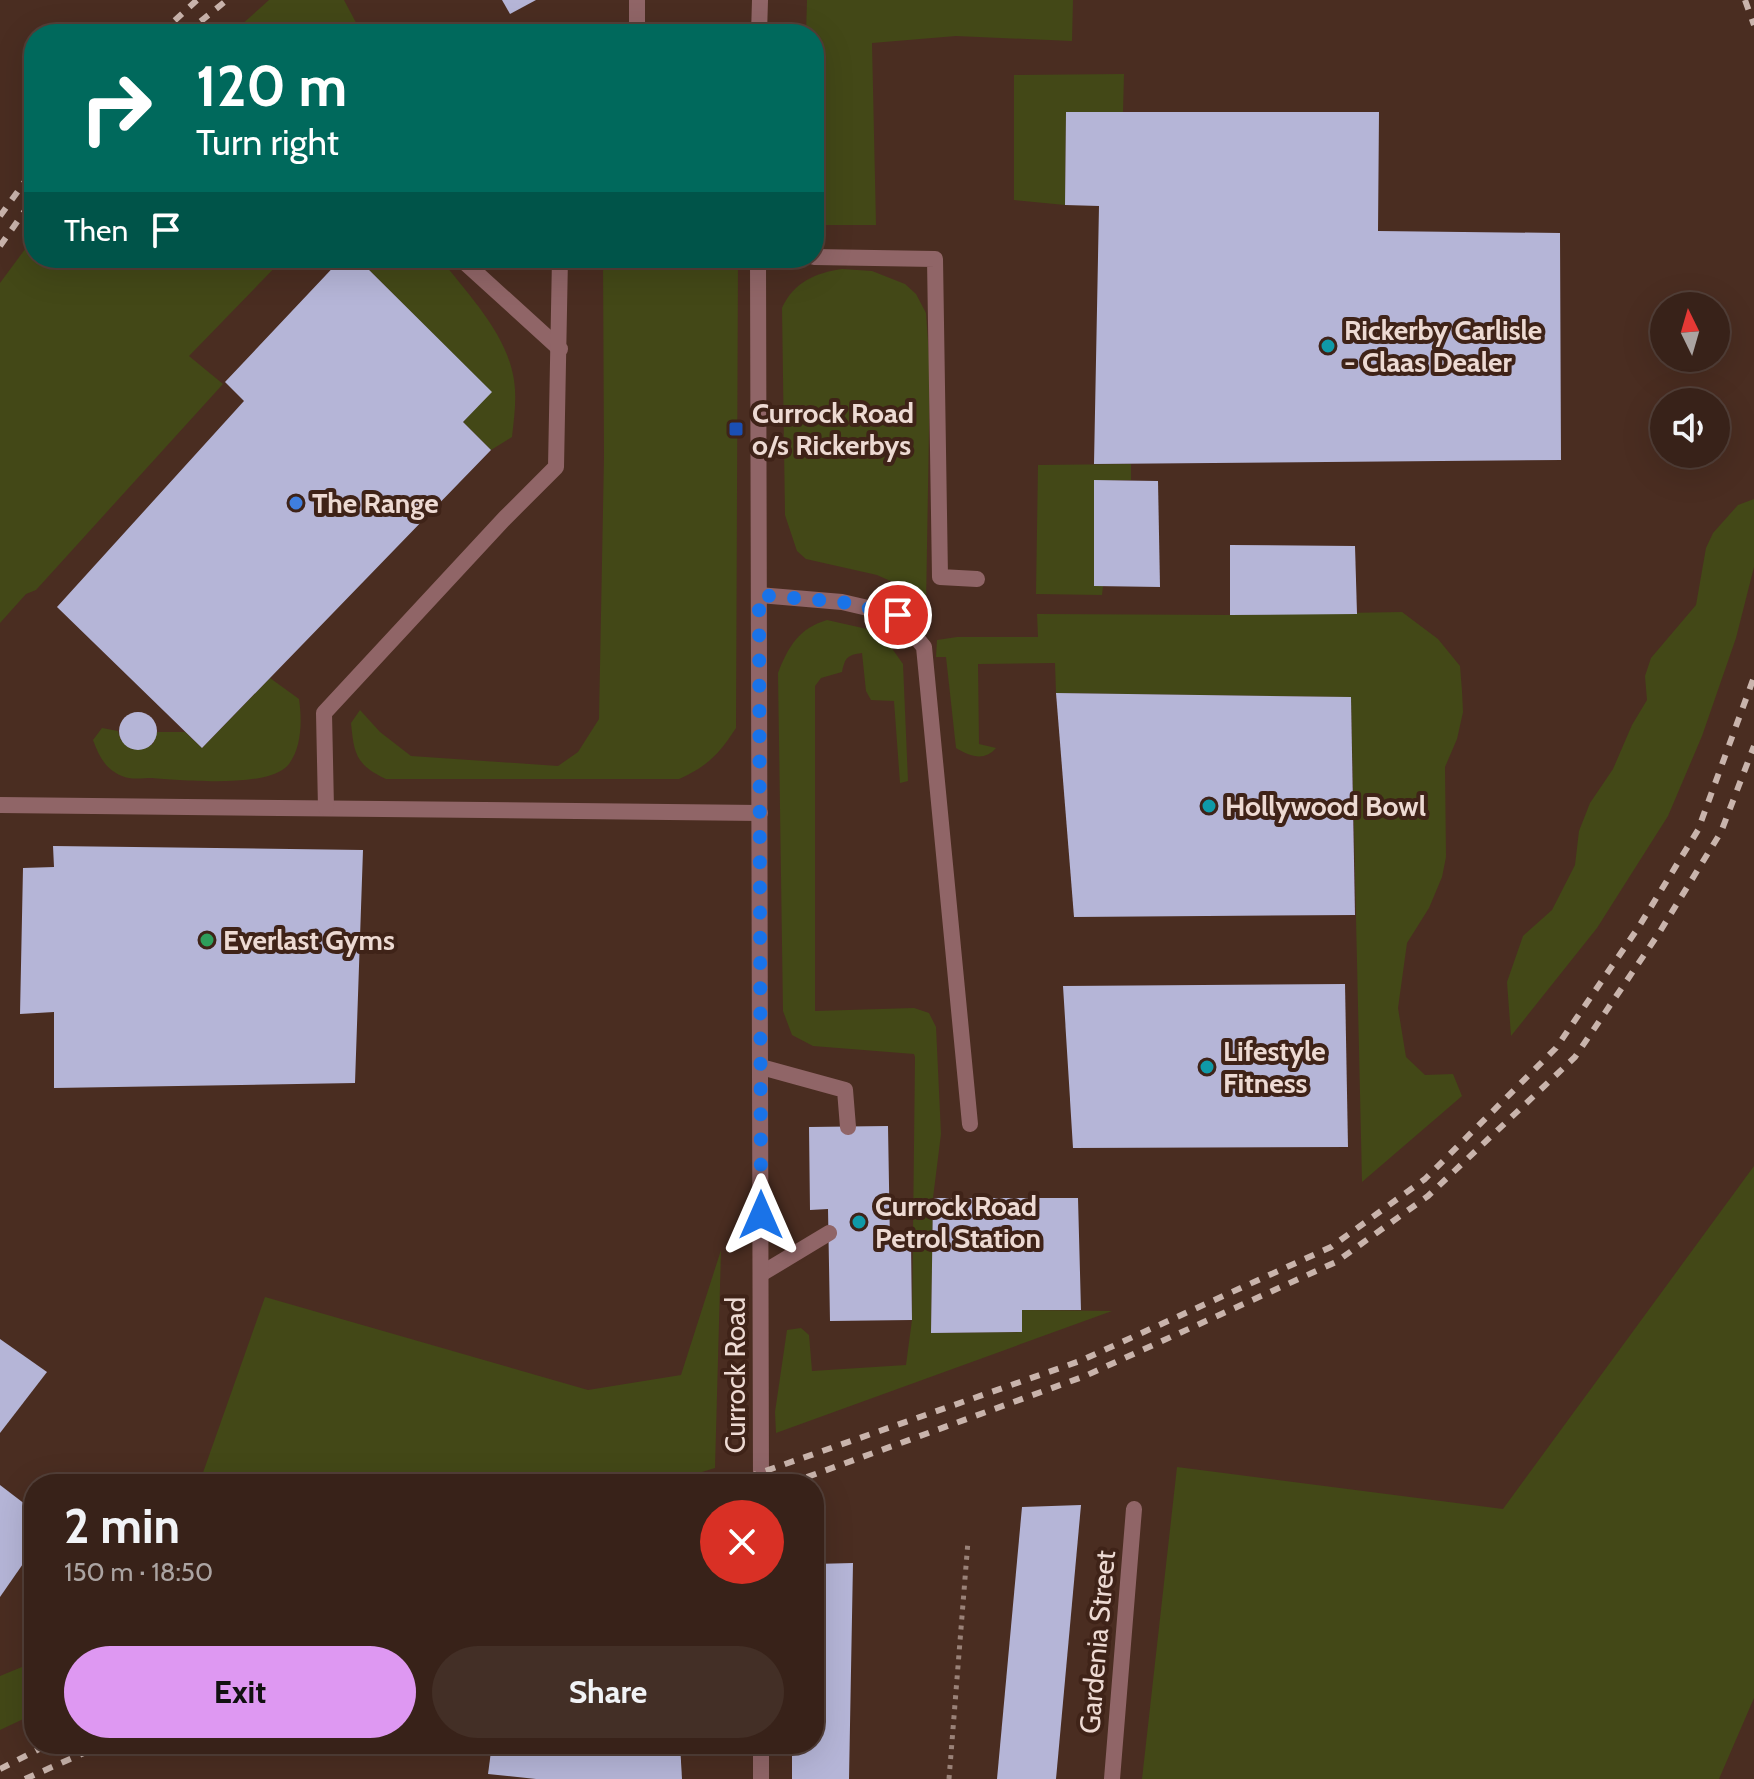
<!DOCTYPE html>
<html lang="en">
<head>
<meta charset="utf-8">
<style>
	:root { --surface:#382219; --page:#432f26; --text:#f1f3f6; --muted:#aba4a2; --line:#523f38; --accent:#de98f2 }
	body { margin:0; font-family:Cabin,sans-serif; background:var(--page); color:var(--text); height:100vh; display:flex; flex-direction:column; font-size:30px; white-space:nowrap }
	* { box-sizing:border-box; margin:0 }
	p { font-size:26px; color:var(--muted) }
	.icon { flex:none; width:44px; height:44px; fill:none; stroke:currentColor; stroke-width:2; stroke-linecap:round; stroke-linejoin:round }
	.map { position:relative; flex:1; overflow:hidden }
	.drawer { position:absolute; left:24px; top:1474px; width:800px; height:280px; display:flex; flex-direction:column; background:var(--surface); border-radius:32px; box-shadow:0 8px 32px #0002,0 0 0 2px var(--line) }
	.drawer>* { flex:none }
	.banner { position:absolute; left:24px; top:24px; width:800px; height:244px; border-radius:32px; box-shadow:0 8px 32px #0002,0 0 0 2px var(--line); background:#00695c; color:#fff; overflow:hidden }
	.needle { width:52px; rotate:355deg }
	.controls { position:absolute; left:1650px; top:292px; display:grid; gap:16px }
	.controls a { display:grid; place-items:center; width:80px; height:80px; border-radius:50%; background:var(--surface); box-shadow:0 8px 32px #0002,0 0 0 2px var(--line); font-size:40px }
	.pin { position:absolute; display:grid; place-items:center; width:68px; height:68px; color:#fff; margin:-34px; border:4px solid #fff; border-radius:50%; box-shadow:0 2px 8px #0007 }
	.me { position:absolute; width:88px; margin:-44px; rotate:0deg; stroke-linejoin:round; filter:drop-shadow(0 0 6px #0008) }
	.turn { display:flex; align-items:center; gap:28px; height:168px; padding:0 40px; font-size:36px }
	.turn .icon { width:104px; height:104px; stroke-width:2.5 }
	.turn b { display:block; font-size:56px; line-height:68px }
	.then { display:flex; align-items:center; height:76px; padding:0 40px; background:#0003; gap:16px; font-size:30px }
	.round { display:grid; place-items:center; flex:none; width:84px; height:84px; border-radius:42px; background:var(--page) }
	.summary { display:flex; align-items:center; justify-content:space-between; height:136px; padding:0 40px }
	h1 { font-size:48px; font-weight:800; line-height:60px }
	.button { display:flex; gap:16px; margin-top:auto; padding:16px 40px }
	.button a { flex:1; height:92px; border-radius:48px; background:var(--accent); color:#111; font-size:32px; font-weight:800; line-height:92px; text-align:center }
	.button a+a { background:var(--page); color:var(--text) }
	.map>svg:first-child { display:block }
	.green { fill:#434817 }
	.building { fill:#b5b5d7 }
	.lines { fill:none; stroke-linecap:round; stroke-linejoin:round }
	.path { stroke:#9a8278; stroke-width:5; stroke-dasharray:4 6; stroke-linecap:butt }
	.service { stroke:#906567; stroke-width:16 }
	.minor { stroke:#906567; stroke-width:16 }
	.tertiary { stroke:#906567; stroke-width:16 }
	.rail { stroke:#c9b4ac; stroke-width:6; stroke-dasharray:10 10; stroke-linecap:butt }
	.route { stroke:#1a73e8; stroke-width:14; stroke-dasharray:0 25.2 }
	.culture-dot { fill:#0f9aa8; stroke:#3f2318; stroke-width:3 }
	.transit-dot { fill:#1a4fb4; stroke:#3f2318; stroke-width:3 }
	.shop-dot { fill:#3f7fe0; stroke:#3f2318; stroke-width:3 }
	.leisure-dot { fill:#2e9e5b; stroke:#3f2318; stroke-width:3 }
	.labels { text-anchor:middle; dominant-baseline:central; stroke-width:8; stroke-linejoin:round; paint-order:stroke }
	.poi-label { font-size:28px; font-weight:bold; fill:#eddad3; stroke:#3f2318; text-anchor:start }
	.street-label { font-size:28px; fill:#eddad3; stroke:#3f2318 }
</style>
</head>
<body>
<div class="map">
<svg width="1754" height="1779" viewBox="0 0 1754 1779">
	<rect width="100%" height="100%" fill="#4a2d21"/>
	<g class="green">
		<polygon points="269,0 344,0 362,34 231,34"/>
		<polygon points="807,0 1073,0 1072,41 956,36 872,43 876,225 822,225 814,224 814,34 806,34"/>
		<polygon points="1124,74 1123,112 1066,112 1065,205 1014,200 1014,75"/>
		<polygon points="34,237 34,258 284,258 189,356 223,384 36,590 26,594 0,623 0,283"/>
		<path d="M357,258H440C468,295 507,333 514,380C517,399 514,418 512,437L491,450L463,422L491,392Z"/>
		<path d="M603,258H738L736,728C719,754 708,766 679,779H386C356,765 354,754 351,723L360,710L380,732L411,756L558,766L578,752L599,719L604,457Z"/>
		<path d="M842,269L872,271L905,284L916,294L926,313L930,370L926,606L895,583L877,575L806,559L797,551L785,515L782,308C794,282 815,273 842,269Z"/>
		<polygon points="1131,464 1131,480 1094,481 1094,585 1103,586 1102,595 1036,594 1038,465"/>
		<polygon points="1754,499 1754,567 1736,638 1702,736 1668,816 1597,928 1511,1036 1507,982 1523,936 1552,910 1575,865 1579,831 1590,803 1613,769 1632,725 1647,700 1645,676 1651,658 1696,605 1706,548 1713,533 1738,505"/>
		<path d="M1402,612L1438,639L1460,666L1462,691L1463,712L1457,739L1445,767L1446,857L1442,877L1429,908L1407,943L1398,1008L1406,1057L1425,1075L1453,1074L1462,1096L1362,1182L1351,697L1056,693L1055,663L978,664L979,744L996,748C984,762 970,756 956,748L946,657H936L937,640L957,637H1038L1037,614L1230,615Z"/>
		<path d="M827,620L867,629L886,640L903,664L908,781L900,783L894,701L871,700L866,691L862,653C847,655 845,658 842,672L821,678L815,686V1011L914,1008L929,1013L936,1027L941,1134L933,1198L931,1333L1022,1332V1310L1112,1311L776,1433L775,1412L787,1330L801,1328L809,1335L812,1371L906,1365L912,1320L915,1057L914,1054L813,1046L792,1035L783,1011L778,673C788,647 799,628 827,620Z"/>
		<path d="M270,678L299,699C302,719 302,747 289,764C271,789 181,780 152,778C143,778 130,780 122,776C105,769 99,756 93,740L102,728L118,731C121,750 139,751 153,744L157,732H185L202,748Z"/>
		<polygon points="1754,1166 1754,1698 1719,1779 1142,1779 1177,1467 1503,1509"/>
		<polygon points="721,1250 715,1468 663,1484 199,1484 265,1297 588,1390 681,1375"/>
		<polygon points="34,1662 34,1714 0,1730 0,1676"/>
	</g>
	<g class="building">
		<polygon points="502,0 536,0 510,14"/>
		<polygon points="1066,112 1379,112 1378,231 1560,233 1561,460 1094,464 1099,206 1065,205"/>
		<polygon points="342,258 357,258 492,392 463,422 491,450 202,748 57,607 244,401 225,382"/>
		<polygon points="1094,480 1158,481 1160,587 1094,586"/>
		<polygon points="1230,545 1355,546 1357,614 1230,615"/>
		<polygon points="1056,693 1351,697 1355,915 1074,917"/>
		<circle cx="138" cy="731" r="19"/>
		<polygon points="53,846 363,850 355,1083 54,1088 54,1012 20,1014 23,868 54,867"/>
		<polygon points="1345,984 1348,1147 1073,1148 1063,986"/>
		<polygon points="888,1126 890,1243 911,1243 912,1320 830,1321 828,1209 810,1210 809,1127"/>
		<polygon points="933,1198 1078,1198 1081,1310 1022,1310 1022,1332 931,1333"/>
		<polygon points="0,1339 47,1372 0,1433"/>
		<polygon points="0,1485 34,1511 34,1548 0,1597"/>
		<polygon points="1081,1505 1056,1779 997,1779 1022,1507"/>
		<polygon points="853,1563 849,1779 792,1779 792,1744 814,1744 814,1564"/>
		<polygon points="492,1744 680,1744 682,1779 536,1779 488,1774"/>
	</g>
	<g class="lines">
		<polyline class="path" points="949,1779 968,1541"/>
		<g class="service">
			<polyline points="637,0 637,34"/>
			<polyline points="814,257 935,259 940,577 977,579"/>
			<polyline points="460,258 560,349"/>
			<polyline points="759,595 842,602 898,615 924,647 970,1124"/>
			<polyline points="0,805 760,813"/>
			<polyline points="326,808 324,713 505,518 556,467 560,258"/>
			<polyline points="761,1067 845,1090 848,1127"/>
			<polyline points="761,1274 829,1233"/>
		</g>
		<polyline class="minor" points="1112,1779 1134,1509"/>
		<g class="tertiary">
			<polyline points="759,34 760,0"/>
			<polyline points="758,258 761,1484"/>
			<polyline points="761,1779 761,1744"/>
		</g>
		<g class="rail">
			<polyline points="1745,0 1754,25"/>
			<polyline points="160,34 197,0"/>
			<polyline points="185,34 227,0"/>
			<polyline points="0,216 34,169"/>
			<polyline points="0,246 34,198"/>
			<polyline points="728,1484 1080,1361 1331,1247 1425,1179 1556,1048 1638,928 1698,830 1754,677"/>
			<polyline points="788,1484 1085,1376 1336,1262 1428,1196 1575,1057 1659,933 1721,832 1754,746"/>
			<polyline points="0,1769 49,1744"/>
			<polyline points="25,1779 104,1744"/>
		</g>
	</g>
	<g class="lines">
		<polyline class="route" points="761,1215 759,595 842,602 898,615"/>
	</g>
	<g class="culture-dot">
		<circle cx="1328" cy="346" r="8"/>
		<circle cx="1209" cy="806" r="8"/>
		<circle cx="1207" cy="1067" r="8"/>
		<circle cx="859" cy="1222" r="8"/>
	</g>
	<rect class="transit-dot" x="728" y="421" width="16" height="16" rx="4"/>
	<circle class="shop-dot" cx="296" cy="503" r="8"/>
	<circle class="leisure-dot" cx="207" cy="940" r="8"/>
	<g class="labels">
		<g class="poi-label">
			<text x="1344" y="330">Rickerby Carlisle<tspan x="1344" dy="32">- Claas Dealer</tspan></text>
			<text x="752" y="413">Currock Road<tspan x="752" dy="32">o/s Rickerbys</tspan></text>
			<text x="312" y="503">The Range</text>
			<text x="1225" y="806">Hollywood Bowl</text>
			<text x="223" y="940">Everlast Gyms</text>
			<text x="1223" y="1051">Lifestyle<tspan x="1223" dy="32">Fitness</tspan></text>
			<text x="875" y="1206">Currock Road<tspan x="875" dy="32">Petrol Station</tspan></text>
		</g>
		<g class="street-label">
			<text transform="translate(735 1375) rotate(-90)">Currock Road</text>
			<text transform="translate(1097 1642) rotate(-85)">Gardenia Street</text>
		</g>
	</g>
</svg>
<div class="controls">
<a><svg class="needle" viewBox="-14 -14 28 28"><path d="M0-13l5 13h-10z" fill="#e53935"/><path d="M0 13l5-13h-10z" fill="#aba4a2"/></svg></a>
<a><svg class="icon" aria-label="sound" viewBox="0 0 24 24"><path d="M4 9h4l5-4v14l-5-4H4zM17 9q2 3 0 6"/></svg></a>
</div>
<div class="pin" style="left:898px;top:615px;background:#d93025"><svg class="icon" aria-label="arrive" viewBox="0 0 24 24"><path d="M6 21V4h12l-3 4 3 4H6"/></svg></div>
<svg class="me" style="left:761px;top:1215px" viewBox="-20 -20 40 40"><path d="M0-17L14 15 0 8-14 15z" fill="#1a73e8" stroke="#fff" stroke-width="4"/></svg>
<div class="banner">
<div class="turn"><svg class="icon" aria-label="right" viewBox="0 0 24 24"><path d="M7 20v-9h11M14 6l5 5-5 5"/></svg><div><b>120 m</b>Turn right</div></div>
<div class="then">Then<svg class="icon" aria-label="arrive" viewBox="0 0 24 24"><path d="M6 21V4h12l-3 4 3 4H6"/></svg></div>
</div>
<section class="drawer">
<div class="summary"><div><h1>2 min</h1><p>150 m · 18:50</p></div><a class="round" style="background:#d93025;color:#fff"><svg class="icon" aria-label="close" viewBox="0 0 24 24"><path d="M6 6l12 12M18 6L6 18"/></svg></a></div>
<div class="button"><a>Exit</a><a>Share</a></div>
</section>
</div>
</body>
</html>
